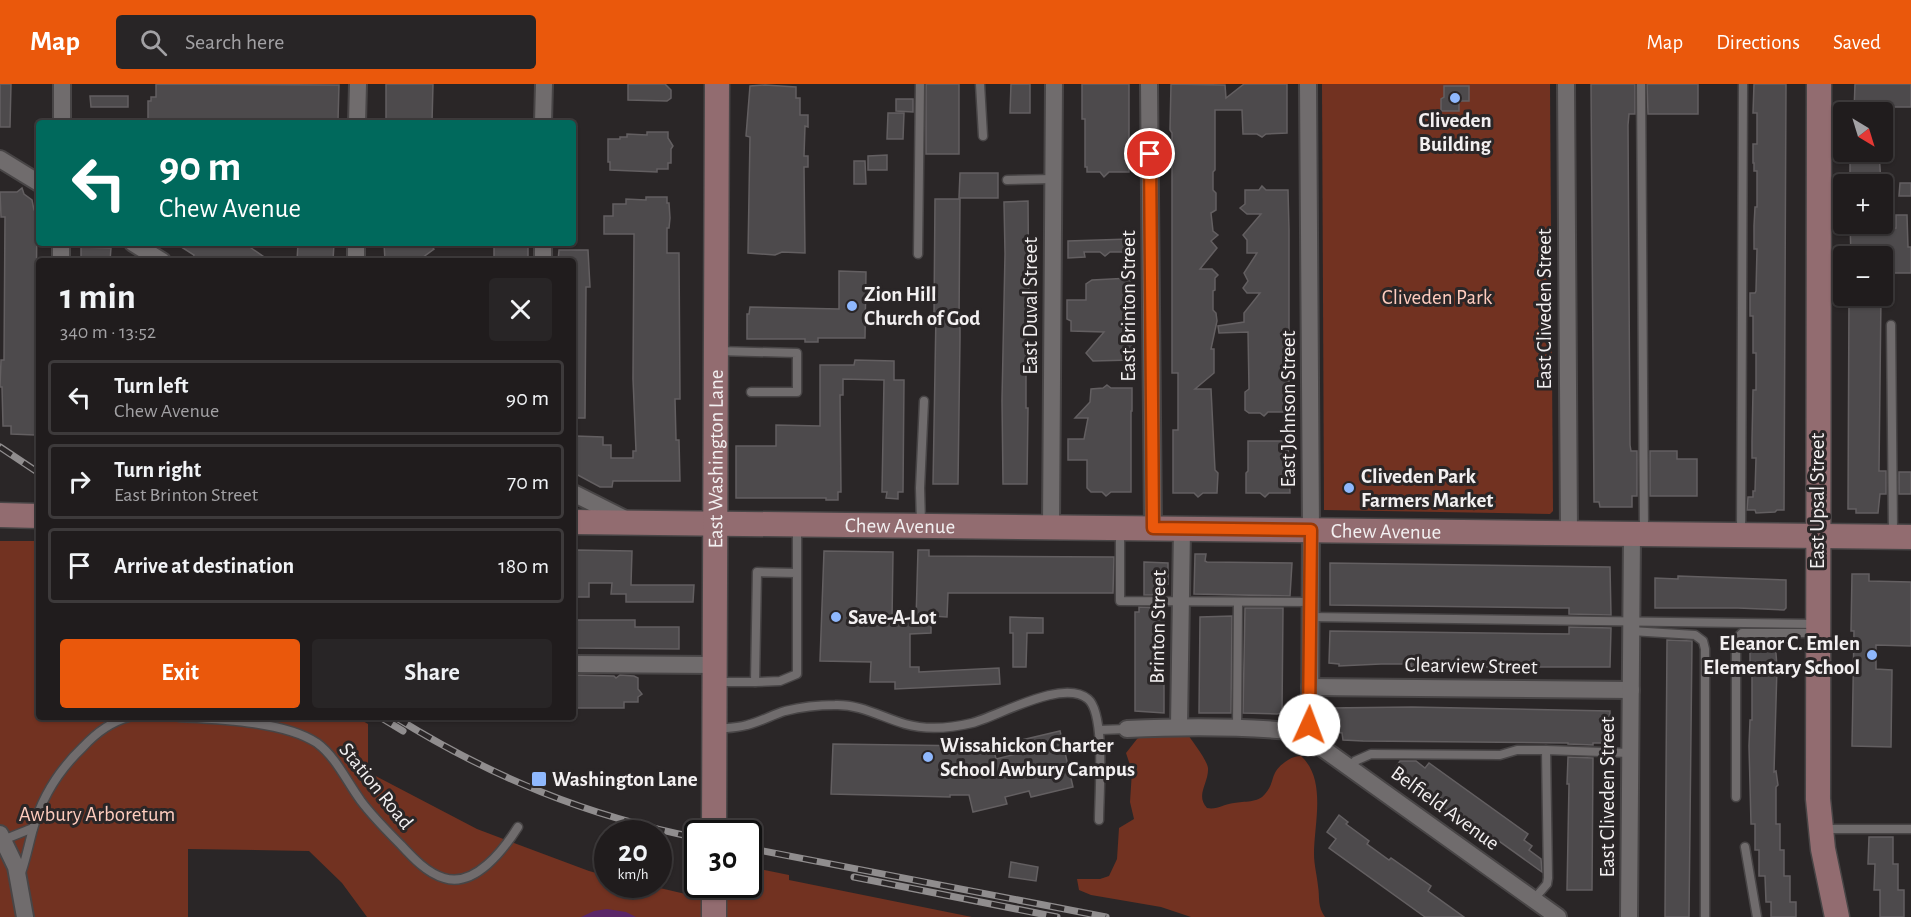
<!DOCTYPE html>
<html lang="en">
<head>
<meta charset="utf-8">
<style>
	:root { --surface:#201c1d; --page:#282526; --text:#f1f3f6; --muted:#a2a1a4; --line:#3d3a3b; --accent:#ea580c }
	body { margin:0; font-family:"Alegreya Sans",sans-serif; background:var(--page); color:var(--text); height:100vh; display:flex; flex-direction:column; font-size:22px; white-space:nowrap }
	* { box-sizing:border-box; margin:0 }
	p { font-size:20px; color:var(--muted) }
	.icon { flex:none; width:33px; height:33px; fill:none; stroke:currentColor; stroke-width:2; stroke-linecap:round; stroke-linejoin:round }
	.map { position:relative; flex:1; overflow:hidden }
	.panel { position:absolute; left:36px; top:174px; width:540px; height:462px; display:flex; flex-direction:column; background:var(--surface); border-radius:6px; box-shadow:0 2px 4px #0004,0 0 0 2px var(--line) }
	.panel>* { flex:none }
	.top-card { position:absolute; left:36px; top:36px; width:540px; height:126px; border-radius:6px; box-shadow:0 2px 4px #0004,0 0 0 2px var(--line); background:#00695c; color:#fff; overflow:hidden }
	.needle { width:39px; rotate:142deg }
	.tools { position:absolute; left:1833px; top:18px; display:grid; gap:12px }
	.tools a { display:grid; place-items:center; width:60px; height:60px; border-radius:6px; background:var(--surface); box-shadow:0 2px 4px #0004,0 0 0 2px var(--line); font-size:30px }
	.speed { position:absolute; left:594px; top:736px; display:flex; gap:12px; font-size:30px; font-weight:700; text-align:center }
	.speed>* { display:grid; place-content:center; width:78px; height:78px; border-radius:50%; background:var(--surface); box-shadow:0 2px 4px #0004,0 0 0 2px var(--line); line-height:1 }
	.speed small { font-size:15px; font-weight:400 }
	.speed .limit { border:3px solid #111; border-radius:9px; background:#fff; color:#111 }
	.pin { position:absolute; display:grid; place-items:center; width:51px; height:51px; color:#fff; margin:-26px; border:3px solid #fff; border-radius:50%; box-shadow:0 2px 6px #0007 }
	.me { position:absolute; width:66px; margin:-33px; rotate:2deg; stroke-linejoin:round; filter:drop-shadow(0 0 4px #0008) }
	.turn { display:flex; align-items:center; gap:21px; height:126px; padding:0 24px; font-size:27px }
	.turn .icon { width:78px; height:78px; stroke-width:2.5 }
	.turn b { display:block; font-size:42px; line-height:51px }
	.round { display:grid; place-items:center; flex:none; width:63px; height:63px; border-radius:6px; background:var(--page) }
	.overview { display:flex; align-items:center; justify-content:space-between; height:102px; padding:0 24px }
	h1 { font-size:36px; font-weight:700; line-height:45px }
	.action { display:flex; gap:12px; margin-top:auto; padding:12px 24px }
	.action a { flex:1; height:69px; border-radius:6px; background:var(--accent); color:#fff; font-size:24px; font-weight:700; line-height:69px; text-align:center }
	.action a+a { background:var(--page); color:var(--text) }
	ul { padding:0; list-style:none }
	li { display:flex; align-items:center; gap:18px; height:75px; margin:0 12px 9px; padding:0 12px; border:3px solid var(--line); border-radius:6px }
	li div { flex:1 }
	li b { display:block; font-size:22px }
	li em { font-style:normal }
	header { display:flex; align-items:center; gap:36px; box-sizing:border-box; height:84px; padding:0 30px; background:var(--accent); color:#fff }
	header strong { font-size:28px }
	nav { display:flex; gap:33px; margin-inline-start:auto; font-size:21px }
	.search { width:420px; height:54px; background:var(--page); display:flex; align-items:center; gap:15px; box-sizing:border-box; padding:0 21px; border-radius:6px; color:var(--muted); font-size:22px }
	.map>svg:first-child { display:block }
	.green { fill:#723221 }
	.water { fill:#5a2668 }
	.building { fill:#4d4a4c; stroke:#635f61; stroke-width:1.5 }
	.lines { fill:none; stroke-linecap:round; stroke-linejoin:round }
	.lane-casing { stroke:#484546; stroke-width:11 }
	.street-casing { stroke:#484546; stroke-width:20 }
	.secondary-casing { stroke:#484546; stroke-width:27 }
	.lane { stroke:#706c6d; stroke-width:8 }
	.street { stroke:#706c6d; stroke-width:16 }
	.secondary { stroke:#926c70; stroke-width:24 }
	.rail-casing { stroke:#908d8e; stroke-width:7 }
	.rail { stroke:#2a2627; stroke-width:4.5; stroke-dasharray:14; stroke-linecap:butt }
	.route-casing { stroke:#983908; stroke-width:15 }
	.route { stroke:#ea580c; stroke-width:10 }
	.poi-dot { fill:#8fb8fd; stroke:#2a2627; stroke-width:2 }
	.labels { text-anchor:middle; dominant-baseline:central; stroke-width:6; stroke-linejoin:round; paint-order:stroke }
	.poi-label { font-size:21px; font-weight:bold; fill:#f3f0f1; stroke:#2a2627; text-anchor:start }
	.park-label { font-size:21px; fill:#feccbe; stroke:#2a2627 }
	.street-label { font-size:21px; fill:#f3f0f1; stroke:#2a2627 }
</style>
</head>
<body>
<header>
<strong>Map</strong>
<div class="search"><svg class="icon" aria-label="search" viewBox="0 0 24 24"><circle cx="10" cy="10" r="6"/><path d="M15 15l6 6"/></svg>Search here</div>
<nav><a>Map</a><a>Directions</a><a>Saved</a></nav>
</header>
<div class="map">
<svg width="1911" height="833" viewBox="0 0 1911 833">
	<rect width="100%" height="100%" fill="#2a2627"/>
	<g class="green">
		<polygon points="1322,0 1550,0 1553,427 1550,430 1324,426"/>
		<polygon points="0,457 39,457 39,633 356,633 368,640 368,688 477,745 589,787 607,792 608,801 647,801 694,812 705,801 748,801 749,783 789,791 789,796 972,833 367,833 342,799 309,767 188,765 188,833 0,833"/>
		<path d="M1188,651C1193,658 1207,676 1208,684C1209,699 1195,711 1207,724C1217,726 1224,720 1234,719C1244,717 1258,719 1265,710C1277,696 1268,689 1288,676C1293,673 1296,672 1301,672C1327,696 1314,739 1314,770C1314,781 1317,791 1318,802C1320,814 1317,822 1325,833H1191L1161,823L1091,811L1079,806L1077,795H1100L1109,792L1117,775L1119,744L1134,735L1130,718L1132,687L1126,669L1137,655L1142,652Z"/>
	</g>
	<polygon class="water" points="607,825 626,828 636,833 581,833 594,827"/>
	<g class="building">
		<polygon points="0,0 11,0 10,43 0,43"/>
		<polygon points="156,0 339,1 338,37 285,37 285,39 148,39 148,17 151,17 151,13 156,13"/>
		<polygon points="386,0 433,0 432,39 386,39"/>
		<polygon points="628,0 665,0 671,6 671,14 667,17 628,16"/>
		<rect x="926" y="0" width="33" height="70"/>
		<polygon points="1011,0 1030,0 1030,29 1010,29"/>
		<polygon points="1082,0 1129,0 1129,88 1109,88 1104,93 1100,88 1087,88 1087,83 1085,83 1085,35 1082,35"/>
		<polygon points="1171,0 1225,1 1226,14 1244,0 1287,0 1287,49 1266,50 1262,53 1257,50 1243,50 1242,26 1215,26 1215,86 1213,88 1213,106 1216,109 1216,126 1211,129 1213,147 1218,151 1211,157 1217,164 1200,185 1212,185 1218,191 1215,194 1215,206 1213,207 1213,226 1216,229 1217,237 1211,265 1214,265 1214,289 1195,305 1211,305 1215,386 1218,389 1217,409 1203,409 1198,413 1194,409 1173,409 1173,346 1178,346 1178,289 1172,289 1172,49 1170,46"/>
		<polygon points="1591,0 1635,0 1635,30 1629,30 1628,41 1630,361 1631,367 1637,367 1637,412 1632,412 1632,423 1600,423 1599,418 1594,418"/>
		<polygon points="1647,0 1698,0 1698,30 1648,30"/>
		<polygon points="1754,0 1786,0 1784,426 1777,426 1775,428 1756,429 1755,426 1747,426 1748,413 1753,413 1753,407 1755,407 1756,374 1752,374 1752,357 1753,306 1756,306 1756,269 1753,269 1753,232 1750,232 1750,209 1755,209 1756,207 1757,165 1754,165 1754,142 1755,123 1757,123 1757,87 1754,87 1754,79 1753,79 1753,60 1757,60 1757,29 1753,29"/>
		<polygon points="1855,0 1911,0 1911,23 1893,23 1893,28 1854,28"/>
		<polygon points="765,1 796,3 796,14 800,14 800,31 808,31 808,43 805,42 804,72 808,72 808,83 804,83 805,169 782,168 775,171 748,169 750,53 746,52 750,2"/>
		<polygon points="1444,2 1469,2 1469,17 1459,17 1459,27 1441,27 1441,15 1444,13"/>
		<polygon points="90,12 128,12 128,23 91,23"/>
		<polygon points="896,15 913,15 913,28 896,27"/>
		<polygon points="888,29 904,29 903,55 887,55"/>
		<polygon points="647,48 668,48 668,54 673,62 671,65 671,79 668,79 668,85 657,85 657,88 610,86 610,78 608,78 608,55 620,55 620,53 627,53 627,50 647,51"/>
		<polygon points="1882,60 1894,60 1893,72 1882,72"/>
		<polygon points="1850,68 1879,68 1881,100 1850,100"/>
		<polygon points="887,71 887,86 868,86 868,72"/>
		<polygon points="854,77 865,77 866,100 854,100"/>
		<polygon points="960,89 998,89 998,114 959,114"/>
		<polygon points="1900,99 1911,99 1911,112 1899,112"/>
		<polygon points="1262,102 1266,106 1288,106 1289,146 1289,328 1268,328 1264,332 1260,329 1249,329 1245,326 1245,308 1249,305 1248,248 1219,249 1218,242 1244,238 1244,229 1260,209 1247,209 1243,204 1248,197 1244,189 1257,169 1247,169 1247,156 1243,151 1261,130 1247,130 1240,124 1245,120 1245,106 1259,106"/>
		<polygon points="22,104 24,110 32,116 34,126 37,127 35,351 11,350 11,342 3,342 2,303 0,303 1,276 4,276 5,133 1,133 0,108 17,108"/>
		<polygon points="646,113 667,113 667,119 669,119 670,134 669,144 667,144 667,169 679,169 680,315 675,315 676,356 679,356 680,397 613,397 612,403 600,403 574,389 573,358 576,358 576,352 603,353 603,361 611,361 611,374 633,374 633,367 636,367 633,295 634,150 604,150 604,132 613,132 613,120 626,120 626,115 646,116"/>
		<polygon points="935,115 960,115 959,239 960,239 960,254 958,400 933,400 936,230 934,230"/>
		<polygon points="1028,117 1029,231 1026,231 1026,324 1028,324 1027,400 1003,400 1002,316 1005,170 1004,118"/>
		<polygon points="1896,131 1907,131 1908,163 1911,163 1911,189 1882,189 1882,172 1851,172 1850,140 1874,140 1874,145 1896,144"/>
		<polygon points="1129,155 1129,168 1110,168 1105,172 1100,168 1084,168 1085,173 1068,174 1068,157"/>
		<polygon points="175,159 244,159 270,177 191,177 194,171"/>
		<polygon points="334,159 333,177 297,177 298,159"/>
		<polygon points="384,159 429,159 434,165 418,177 385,177"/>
		<polygon points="501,159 528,159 528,177 494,177 494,162 501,162"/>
		<polygon points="81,163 111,164 110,177 81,177"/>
		<polygon points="559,166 588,166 590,203 586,203 585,334 573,334 573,177 558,177"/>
		<polygon points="839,187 866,188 865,254 818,254 818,258 805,258 805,255 747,255 747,230 749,230 750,223 839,225"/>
		<polygon points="1130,194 1132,276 1093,277 1086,269 1104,248 1071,247 1071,237 1067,235 1067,216 1086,216 1086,200 1092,196"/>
		<polygon points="1849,212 1881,212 1879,387 1886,387 1886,410 1880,410 1878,429 1856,429 1856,425 1848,425"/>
		<polygon points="855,276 894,277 894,296 904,296 903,408 898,408 898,415 886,414 887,408 882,408 884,296 843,295 843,311 840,311 841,408 838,408 838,416 826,416 826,414 736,414 736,362 776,362 776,341 820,342 820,281 854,281"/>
		<polygon points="1107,301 1111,304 1132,304 1132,327 1131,327 1131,408 1111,408 1106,412 1102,408 1091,408 1087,404 1087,376 1068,376 1068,355 1084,355 1088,334 1075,334 1090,318 1091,305 1103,304"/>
		<polygon points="1248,357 1288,357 1290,409 1269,409 1265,413 1260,409 1246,409 1246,389 1248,387"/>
		<polygon points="1650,367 1677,367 1677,375 1697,375 1697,412 1650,412"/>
		<rect x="1899" y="388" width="12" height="22"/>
		<polygon points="577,466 632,467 631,501 694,501 693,518 626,518 626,510 611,510 612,499 589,499 589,513 573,513 573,501 577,501"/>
		<polygon points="918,466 929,466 929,472 1114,473 1113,509 948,509 947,533 931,532 931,549 910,550 910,583 919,583 919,588 999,584 1000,600 895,605 895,598 870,598 871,578 820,577 824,467 893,468 892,537 916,536"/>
		<polygon points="1195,470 1206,470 1205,477 1207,478 1292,479 1290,512 1194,510"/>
		<polygon points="1144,478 1168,479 1168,500 1164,500 1164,511 1144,511"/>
		<polygon points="1330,479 1610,483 1611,531 1569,530 1569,524 1557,524 1330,521"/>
		<polygon points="1852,490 1869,490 1869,497 1911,498 1911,562 1876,561 1876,585 1892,586 1891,663 1852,662 1854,547 1851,547"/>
		<polygon points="1678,492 1786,496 1786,524 1784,526 1738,524 1655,524 1655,494 1678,495"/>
		<polygon points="1139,523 1160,524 1160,535 1164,535 1164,629 1135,627 1135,528 1139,528"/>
		<polygon points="1245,524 1283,524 1282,629 1277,630 1243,629"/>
		<polygon points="1232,532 1231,629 1199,629 1200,533"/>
		<polygon points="1010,533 1043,534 1043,549 1027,549 1026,583 1013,583 1013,549 1010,549"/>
		<polygon points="573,536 635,536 635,543 679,543 679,565 573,564"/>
		<polygon points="1569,543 1611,544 1610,583 1411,583 1411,580 1381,580 1339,582 1339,580 1329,579 1330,547 1569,550"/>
		<polygon points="1667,556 1692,557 1689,833 1665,833"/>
		<polygon points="1750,556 1775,556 1777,583 1774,688 1776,687 1778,701 1776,703 1776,740 1780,740 1780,766 1784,766 1784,792 1790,792 1790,818 1796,818 1796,833 1771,833 1771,818 1766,818 1765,792 1759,792 1759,766 1755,766 1755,740 1751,740 1749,662 1750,636 1752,636 1752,583 1750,583"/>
		<polygon points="573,591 614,592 616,594 620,591 634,592 638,594 638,605 642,610 638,613 638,618 624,618 624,624 573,624"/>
		<polygon points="1412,623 1610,627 1609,657 1608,659 1593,659 1593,661 1568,660 1568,659 1363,657 1343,656 1342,649 1328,647 1328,624"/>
		<polygon points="1060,647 1073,703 1031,713 1029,707 1005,713 1007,720 973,728 969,711 950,711 950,713 831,710 833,660 974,662 976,666 993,662 996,675 1020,669 1017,657"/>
		<polygon points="1568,673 1593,674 1592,806 1567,806 1569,700 1567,700"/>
		<polygon points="1400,677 1416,677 1425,684 1429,679 1528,750 1524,756 1532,762 1529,766 1541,775 1542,788 1457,727 1451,729 1441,721 1442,719 1439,717 1441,714 1421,701 1420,703 1395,684"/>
		<polygon points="1339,731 1348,738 1346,740 1369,757 1367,760 1389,776 1391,774 1431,802 1428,807 1464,833 1425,833 1329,764 1336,755 1327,748"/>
		<polygon points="1869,753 1893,753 1893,780 1898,780 1898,806 1904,806 1904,833 1880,833 1880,806 1874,806 1875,780 1868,780"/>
		<polygon points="1011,778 1038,783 1036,797 1009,793"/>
	</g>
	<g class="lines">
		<g class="lane-casing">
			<g id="lane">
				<polyline points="980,0 983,52"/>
				<polyline points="1641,0 1644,449"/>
				<polyline points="1007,96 1053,95"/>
				<polyline points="918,170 920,0"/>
				<polyline points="1891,241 1893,449"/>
				<polyline points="718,267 797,269 797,308 751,308"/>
				<polyline points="921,439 920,404 924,317"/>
				<polyline points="1120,447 1120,517 1310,518"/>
				<polyline points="1741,450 1743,0"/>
				<polyline points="796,489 757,488 755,598 780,597 797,590 797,444"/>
				<polyline points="1310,533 1817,540"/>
				<polyline points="1631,547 1695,551 1703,557 1705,565 1705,833"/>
				<polyline points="716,598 755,598"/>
				<path d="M179,633C217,635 284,637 317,659C336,673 347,698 361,717C373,733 387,747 401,761C413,774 427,789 444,794C475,804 504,765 518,743"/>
				<polyline points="1237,643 1238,518"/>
				<path d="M716,645C726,644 737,644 747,641C760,638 772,631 785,627C801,623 819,621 835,621C860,620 881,633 905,640C926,646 951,644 972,639C999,632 1063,594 1088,615C1106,630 1099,712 1099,736"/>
				<polyline points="1100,646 1127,645"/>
				<polyline points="1349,683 1355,677 1371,670 1500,671 1517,666 1546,666"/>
				<polyline points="1736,713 1736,555 1742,549 1817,549"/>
				<polyline points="1823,745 1911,745"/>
				<polyline points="3,756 33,744"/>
				<polyline points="1745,763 1757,833"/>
				<path d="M21,789C26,775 29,759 33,745C42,712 59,686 83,663C96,649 110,638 129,633"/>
				<polyline points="1534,815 1547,800 1548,794 1546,666 1630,669"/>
			</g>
		</g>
		<g class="street-casing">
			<g id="street">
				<polyline points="1149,0 1153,444"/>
				<polyline points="1308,0 1311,446 1310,649 1318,661 1558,833"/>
				<polyline points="1566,0 1569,449"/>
				<polyline points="62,39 62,0"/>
				<polyline points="357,39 358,0"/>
				<polyline points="543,39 544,0"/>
				<polyline points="0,75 39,99"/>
				<polyline points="133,159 162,177"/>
				<polyline points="61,177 61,159"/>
				<polyline points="356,177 356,159"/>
				<polyline points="543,177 543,159"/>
				<polyline points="573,409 625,435"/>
				<polyline points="1051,443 1054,0"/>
				<polyline points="573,580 715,581"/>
				<polyline points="1310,603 1631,606"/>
				<polyline points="1179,642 1182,445"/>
				<path d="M1127,645C1189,642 1249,642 1310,649"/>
				<polyline points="0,750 16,783 25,833"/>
				<polyline points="1629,833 1632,450"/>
			</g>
		</g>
		<g class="secondary-casing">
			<g id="secondary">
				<polyline points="1819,0 1818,715 1823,765 1837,833"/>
				<polyline points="0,431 39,432"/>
				<path id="s1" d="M573,438L1911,453"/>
				<path id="s2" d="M714,750L717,0"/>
				<polyline points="714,833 714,801"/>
			</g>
		</g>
		<use href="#lane" class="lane"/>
		<use href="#street" class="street"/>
		<use href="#secondary" class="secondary"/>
		<g class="rail-casing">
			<g id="rail">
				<polyline points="0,363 39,389"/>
				<polyline points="380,633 403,647"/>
				<path d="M395,633C491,693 587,732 698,754"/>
				<polyline points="748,764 1106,833"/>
				<polyline points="854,793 1057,833"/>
			</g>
		</g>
		<use href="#rail" class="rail"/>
	</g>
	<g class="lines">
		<g class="route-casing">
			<polyline id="route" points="1150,70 1153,444 1311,446 1309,641"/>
		</g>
		<use href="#route" class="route"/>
	</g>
	<g class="poi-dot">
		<circle cx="1455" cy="14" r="6"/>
		<circle cx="852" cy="222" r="6"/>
		<circle cx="1349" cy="404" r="6"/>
		<circle cx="836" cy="533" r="6"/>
		<circle cx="1872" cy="571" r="6"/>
		<circle cx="928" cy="673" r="6"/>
		<rect x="531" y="687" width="16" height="16" rx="3"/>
	</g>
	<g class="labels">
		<g class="poi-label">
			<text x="1455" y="36" text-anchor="middle">Cliveden<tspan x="1455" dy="24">Building</tspan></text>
			<text x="864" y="210">Zion Hill<tspan x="864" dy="24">Church of God</tspan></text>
			<text x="1361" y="392">Cliveden Park<tspan x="1361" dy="24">Farmers Market</tspan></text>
			<text x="848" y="533">Save-A-Lot</text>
			<text x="1860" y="559" text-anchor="end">Eleanor C. Emlen<tspan x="1860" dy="24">Elementary School</tspan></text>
			<text x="940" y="661">Wissahickon Charter<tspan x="940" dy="24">School Awbury Campus</tspan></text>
			<text x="552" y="695">Washington Lane</text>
		</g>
		<g class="park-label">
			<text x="1437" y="213">Cliveden Park</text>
			<text x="97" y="730">Awbury Arboretum</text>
		</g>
		<g class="street-label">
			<text transform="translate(1030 222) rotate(-90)">East Duval Street</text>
			<text transform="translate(1128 222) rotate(-90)">East Brinton Street</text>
			<text transform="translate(1544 225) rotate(-90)">East Cliveden Street</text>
			<text transform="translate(1288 325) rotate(-90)">East Johnson Street</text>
			<text stroke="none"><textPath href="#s2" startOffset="375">East Washington Lane</textPath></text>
			<text transform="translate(1817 417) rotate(-90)">East Upsal Street</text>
			<text stroke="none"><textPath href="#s1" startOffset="327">Chew Avenue</textPath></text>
			<text stroke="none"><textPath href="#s1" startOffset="813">Chew Avenue</textPath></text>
			<text transform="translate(1158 543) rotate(-89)">Brinton Street</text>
			<text transform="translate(1471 582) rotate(1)">Clearview Street</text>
			<text transform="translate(376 702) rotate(51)">Station Road</text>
			<text transform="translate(1607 713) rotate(-90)">East Cliveden Street</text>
			<text transform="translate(1445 724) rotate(36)">Belfield Avenue</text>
		</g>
	</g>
</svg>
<div class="tools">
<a><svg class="needle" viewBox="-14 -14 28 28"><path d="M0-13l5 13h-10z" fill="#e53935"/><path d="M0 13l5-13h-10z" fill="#a2a1a4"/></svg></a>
<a>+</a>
<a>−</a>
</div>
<div class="speed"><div>20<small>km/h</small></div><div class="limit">30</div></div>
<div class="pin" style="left:1150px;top:70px;background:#d93025"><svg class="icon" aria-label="arrive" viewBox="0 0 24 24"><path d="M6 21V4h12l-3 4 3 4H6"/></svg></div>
<svg class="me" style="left:1309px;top:641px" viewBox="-20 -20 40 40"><circle r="19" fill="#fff"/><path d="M0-13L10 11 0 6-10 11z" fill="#ea580c"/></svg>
<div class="top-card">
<div class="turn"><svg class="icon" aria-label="left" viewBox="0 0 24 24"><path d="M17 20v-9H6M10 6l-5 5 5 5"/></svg><div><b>90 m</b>Chew Avenue</div></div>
</div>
<section class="panel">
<div class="overview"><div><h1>1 min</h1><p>340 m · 13:52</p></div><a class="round"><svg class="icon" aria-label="close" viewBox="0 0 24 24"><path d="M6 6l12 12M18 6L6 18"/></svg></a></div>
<ul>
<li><svg class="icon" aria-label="left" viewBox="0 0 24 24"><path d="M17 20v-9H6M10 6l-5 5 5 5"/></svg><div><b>Turn left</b><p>Chew Avenue</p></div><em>90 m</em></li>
<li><svg class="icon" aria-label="right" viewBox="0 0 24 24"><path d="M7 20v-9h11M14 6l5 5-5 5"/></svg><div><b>Turn right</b><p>East Brinton Street</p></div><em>70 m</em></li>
<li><svg class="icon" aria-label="arrive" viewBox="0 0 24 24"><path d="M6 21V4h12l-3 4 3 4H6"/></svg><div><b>Arrive at destination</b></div><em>180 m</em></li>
</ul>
<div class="action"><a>Exit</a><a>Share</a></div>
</section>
</div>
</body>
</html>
